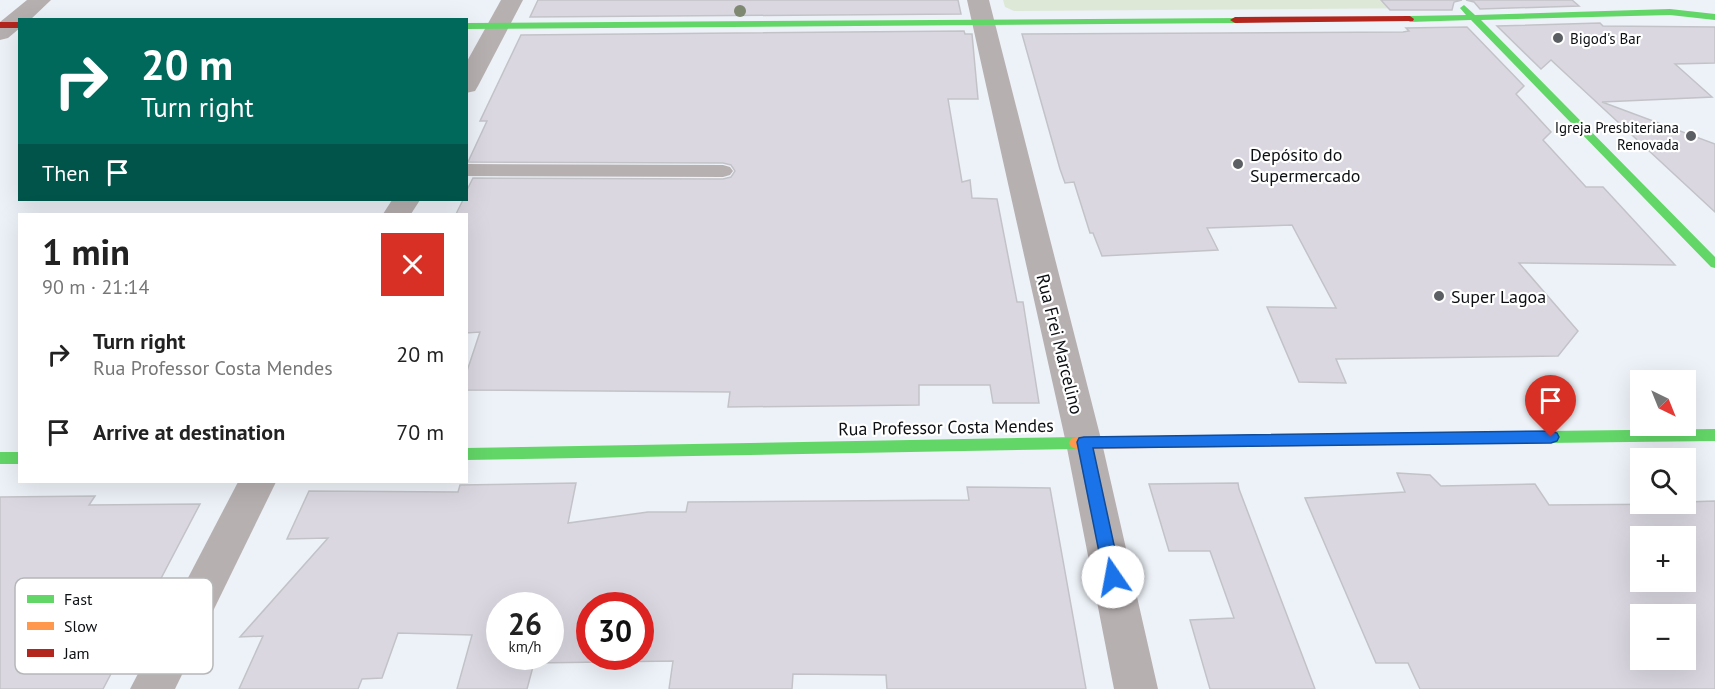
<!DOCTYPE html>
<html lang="en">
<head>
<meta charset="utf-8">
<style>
	:root { --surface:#fff; --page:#f6f6f6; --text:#222; --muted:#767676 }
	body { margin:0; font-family:"PT Sans",sans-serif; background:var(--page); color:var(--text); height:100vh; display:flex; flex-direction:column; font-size:22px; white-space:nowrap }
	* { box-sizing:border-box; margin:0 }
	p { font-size:20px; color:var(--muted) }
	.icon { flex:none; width:33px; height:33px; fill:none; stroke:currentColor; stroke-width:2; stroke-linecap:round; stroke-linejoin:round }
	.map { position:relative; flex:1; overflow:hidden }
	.drawer { position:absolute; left:18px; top:213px; width:450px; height:270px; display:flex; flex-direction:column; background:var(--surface); border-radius:0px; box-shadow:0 6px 24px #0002 }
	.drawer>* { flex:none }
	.top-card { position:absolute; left:18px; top:18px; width:450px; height:183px; border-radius:0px; box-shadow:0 6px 24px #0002; background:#00695c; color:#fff; overflow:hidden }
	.needle { width:39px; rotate:137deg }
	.tools { position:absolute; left:1630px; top:370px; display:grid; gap:12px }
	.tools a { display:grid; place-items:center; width:66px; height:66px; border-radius:0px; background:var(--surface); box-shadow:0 6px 24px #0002; font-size:30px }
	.speed { position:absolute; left:486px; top:592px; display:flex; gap:12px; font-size:30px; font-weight:700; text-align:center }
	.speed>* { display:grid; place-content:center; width:78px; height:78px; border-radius:50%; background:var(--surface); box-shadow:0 6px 24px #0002; line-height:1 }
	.speed small { font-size:15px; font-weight:400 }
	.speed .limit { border:9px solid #d22; background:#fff; color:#111 }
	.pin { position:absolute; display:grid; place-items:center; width:51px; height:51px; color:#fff; margin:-62px -26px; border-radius:50% 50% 50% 0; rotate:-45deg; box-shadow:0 0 6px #0007 }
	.pin .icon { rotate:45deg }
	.me { position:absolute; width:66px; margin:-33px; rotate:348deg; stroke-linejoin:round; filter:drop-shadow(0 0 4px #0008) }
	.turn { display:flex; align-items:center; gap:21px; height:126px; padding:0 24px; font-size:27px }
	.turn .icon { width:78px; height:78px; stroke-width:2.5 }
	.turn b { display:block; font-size:42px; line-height:51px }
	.then { display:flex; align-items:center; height:57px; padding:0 24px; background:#0003; gap:12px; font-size:22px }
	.round { display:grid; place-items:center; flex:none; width:63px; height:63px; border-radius:0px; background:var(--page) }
	.overview { display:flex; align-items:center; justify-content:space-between; height:102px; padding:0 24px }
	h1 { font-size:36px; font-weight:800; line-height:45px }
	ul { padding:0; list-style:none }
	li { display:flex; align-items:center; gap:18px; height:78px; padding:0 24px }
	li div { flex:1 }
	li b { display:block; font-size:22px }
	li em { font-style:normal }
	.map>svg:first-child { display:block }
	.green { fill:#dee8d7 }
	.building { fill:#dad7e1; stroke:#c2c3c8; stroke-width:1.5; fill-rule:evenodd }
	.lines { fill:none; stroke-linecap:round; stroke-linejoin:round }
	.lane { fill:#b7b0b1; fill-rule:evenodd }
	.street { fill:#b7b0b1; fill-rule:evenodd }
	.fast { fill:#63d668; fill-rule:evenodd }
	.slow { fill:#ff974d; fill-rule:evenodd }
	.jam { fill:#b3261e; fill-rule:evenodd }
	.tree { fill:#7f8870 }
	.route { fill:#1a73e8; stroke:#114b97; stroke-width:1.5 }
	.poi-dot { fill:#5b5e62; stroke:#fff; stroke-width:2 }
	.labels { text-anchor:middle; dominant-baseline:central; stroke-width:4.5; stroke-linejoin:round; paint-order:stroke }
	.far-poi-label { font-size:15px; fill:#0c0f12; stroke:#fff; text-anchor:start }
	.poi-label { font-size:18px; fill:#0c0f12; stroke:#fff; text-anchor:start }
	.street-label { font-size:18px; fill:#0c0f12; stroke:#fff }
	.key { fill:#fff; stroke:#b6b7b8; stroke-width:1.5 }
	.key-label { font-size:16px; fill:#0c0f12 }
</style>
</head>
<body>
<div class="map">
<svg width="1715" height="689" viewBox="0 0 1715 689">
	<rect width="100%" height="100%" fill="#edf2f8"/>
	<polygon class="green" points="1003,0 1435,0 1443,8 1014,11 1005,7"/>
	<g class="building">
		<polygon points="538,0 958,0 961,14 530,17"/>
		<polygon points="1381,0 1462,0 1454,2 1452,10 1390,10"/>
		<polygon points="1466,0 1572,0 1579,6 1480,9 1474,2"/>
		<polygon points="1600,23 1603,26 1715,27 1715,63 1675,64 1712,97 1602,102 1715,144 1715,212 1551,60 1541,69 1497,26"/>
		<polygon points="1467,27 1524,86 1516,94 1551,132 1543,140 1586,187 1603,187 1675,265 1519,263 1578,331 1558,356 1336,359 1346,383 1299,382 1267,307 1336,308 1292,225 1207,228 1218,250 1102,256 1093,233 1090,233 1074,182 1065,183 1060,169 1022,34 1403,32 1409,31 1406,28"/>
		<polygon points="964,31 965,34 972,34 978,99 948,99 962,182 970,180 972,198 997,199 1017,302 1023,302 1039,403 993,403 990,385 919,385 919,405 728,407 730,392 466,390 466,374 480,332 466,333 466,214 456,214 463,200 466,200 466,192 473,178 723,179 731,177 735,171 731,165 723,163 468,162 487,121 480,121 521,35"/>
		<path d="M1397,473L1430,475L1441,486L1535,484L1549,505L1686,504V502L1715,501V689H1420L1408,663H1376L1305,498L1405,492ZM1641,537H1686V582H1641ZM1641,615H1686V660H1641Z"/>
		<path d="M576,483L568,523L648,512H686L688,502L969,500L967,487L1050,488L1086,689H887L886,675L793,674L792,689H669L673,661L534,663L527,689H457L472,635L398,633L382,678L362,679L358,689H239L263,636L240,637L328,538L287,539L309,491L458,492L460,485ZM500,606H550V657H500ZM590,606H640V657H590Z"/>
		<polygon points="1238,483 1239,489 1315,689 1210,689 1190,620 1234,618 1210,551 1169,551 1149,484"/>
		<polygon points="95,496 89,505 200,504 103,689 0,689 0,497"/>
	</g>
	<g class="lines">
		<polygon class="lane" points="466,164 723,165 730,167 733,171 730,175 723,177 466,176"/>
		<g class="street">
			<polygon points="27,0 51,0 30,20 20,20 20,28 8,38 0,40 0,22"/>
			<polygon points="501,0 523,0 478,86 475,91 466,93 466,63"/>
			<polygon points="967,0 989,0 1102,443 1158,689 1114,689 1066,443"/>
			<polygon points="392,200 420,200 411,214 383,214"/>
			<polygon points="238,482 276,482 175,689 130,689"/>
		</g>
		<g class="fast">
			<polygon points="1464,5 1475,15 1670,9 1715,14 1715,20 1670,15 1481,20 1715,257 1715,268 1711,267 1471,20 1410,22 1406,19 1410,16 1466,15 1460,8"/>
			<polygon points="1238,18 1240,20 1235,23 466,29 466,23"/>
			<polygon points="1715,429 1715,441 1465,444 1460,442 1458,438 1460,434 1465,432"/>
			<polygon points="1076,437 1081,439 1083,443 1081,447 1076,449 466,460 466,448"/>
			<rect x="0" y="452" width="20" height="12"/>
		</g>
		<polygon class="slow" points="1465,432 1470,434 1472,438 1470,442 1465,444 1076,449 1071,447 1069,443 1071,439 1076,437"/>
		<g class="jam">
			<polygon points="1410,16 1414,19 1413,21 1235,23 1230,20 1235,17"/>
			<rect x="0" y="22" width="20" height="6"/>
		</g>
	</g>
	<circle class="tree" cx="740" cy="11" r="6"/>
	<polygon class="route" points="1551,431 1557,433 1559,437 1557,441 1551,443 1093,448 1121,577 1119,582 1113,584 1107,582 1104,577 1077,442 1079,438 1084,437"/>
	<g class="poi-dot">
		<circle cx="1558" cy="38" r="6"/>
		<circle cx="1691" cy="136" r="6"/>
		<circle cx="1238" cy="164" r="6"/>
		<circle cx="1439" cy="296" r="6"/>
	</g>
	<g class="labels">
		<g class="far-poi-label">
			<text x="1570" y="38">Bigod's Bar</text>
			<text x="1679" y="127" text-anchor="end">Igreja Presbiteriana<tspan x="1679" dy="17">Renovada</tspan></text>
		</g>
		<g class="poi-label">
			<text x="1250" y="154">Depósito do<tspan x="1250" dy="21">Supermercado</tspan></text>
			<text x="1451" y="296">Super Lagoa</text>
		</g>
		<g class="street-label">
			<text transform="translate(1060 344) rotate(76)">Rua Frei Marcelino</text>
			<text transform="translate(946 427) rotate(-1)">Rua Professor Costa Mendes</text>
		</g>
	</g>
	<rect x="15" y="578" width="198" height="96" rx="9" class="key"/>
	<rect x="27" y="595" width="27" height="8" fill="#63d668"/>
	<rect x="27" y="622" width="27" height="8" fill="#ff974d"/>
	<rect x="27" y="649" width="27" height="8" fill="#b3261e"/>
	<g class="key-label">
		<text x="64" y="605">Fast</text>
		<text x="64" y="632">Slow</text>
		<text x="64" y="659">Jam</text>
	</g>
</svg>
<div class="tools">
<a><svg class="needle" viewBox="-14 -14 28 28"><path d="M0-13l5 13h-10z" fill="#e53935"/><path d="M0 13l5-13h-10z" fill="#767676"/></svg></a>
<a><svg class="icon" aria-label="search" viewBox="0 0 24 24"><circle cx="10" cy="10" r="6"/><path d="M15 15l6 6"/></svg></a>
<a>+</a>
<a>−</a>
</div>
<div class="speed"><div>26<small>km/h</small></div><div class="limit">30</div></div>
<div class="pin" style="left:1551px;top:437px;background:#d93025"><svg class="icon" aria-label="arrive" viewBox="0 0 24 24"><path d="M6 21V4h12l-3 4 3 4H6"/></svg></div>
<svg class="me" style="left:1113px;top:577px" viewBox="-20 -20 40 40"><circle r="19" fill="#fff"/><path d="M0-13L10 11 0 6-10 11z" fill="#1a73e8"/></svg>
<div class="top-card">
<div class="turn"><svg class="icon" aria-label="right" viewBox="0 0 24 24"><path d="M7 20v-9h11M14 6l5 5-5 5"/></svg><div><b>20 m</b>Turn right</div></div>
<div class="then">Then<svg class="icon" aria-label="arrive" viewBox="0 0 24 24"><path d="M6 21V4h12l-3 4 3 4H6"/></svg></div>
</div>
<section class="drawer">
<div class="overview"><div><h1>1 min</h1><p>90 m · 21:14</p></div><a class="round" style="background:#d93025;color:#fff"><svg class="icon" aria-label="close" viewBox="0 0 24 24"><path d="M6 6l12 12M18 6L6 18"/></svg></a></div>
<ul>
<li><svg class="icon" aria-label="right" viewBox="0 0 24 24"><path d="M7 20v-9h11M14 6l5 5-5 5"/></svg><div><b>Turn right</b><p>Rua Professor Costa Mendes</p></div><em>20 m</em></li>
<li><svg class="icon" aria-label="arrive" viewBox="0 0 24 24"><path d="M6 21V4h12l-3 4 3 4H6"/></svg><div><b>Arrive at destination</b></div><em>70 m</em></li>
</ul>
</section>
</div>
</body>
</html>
